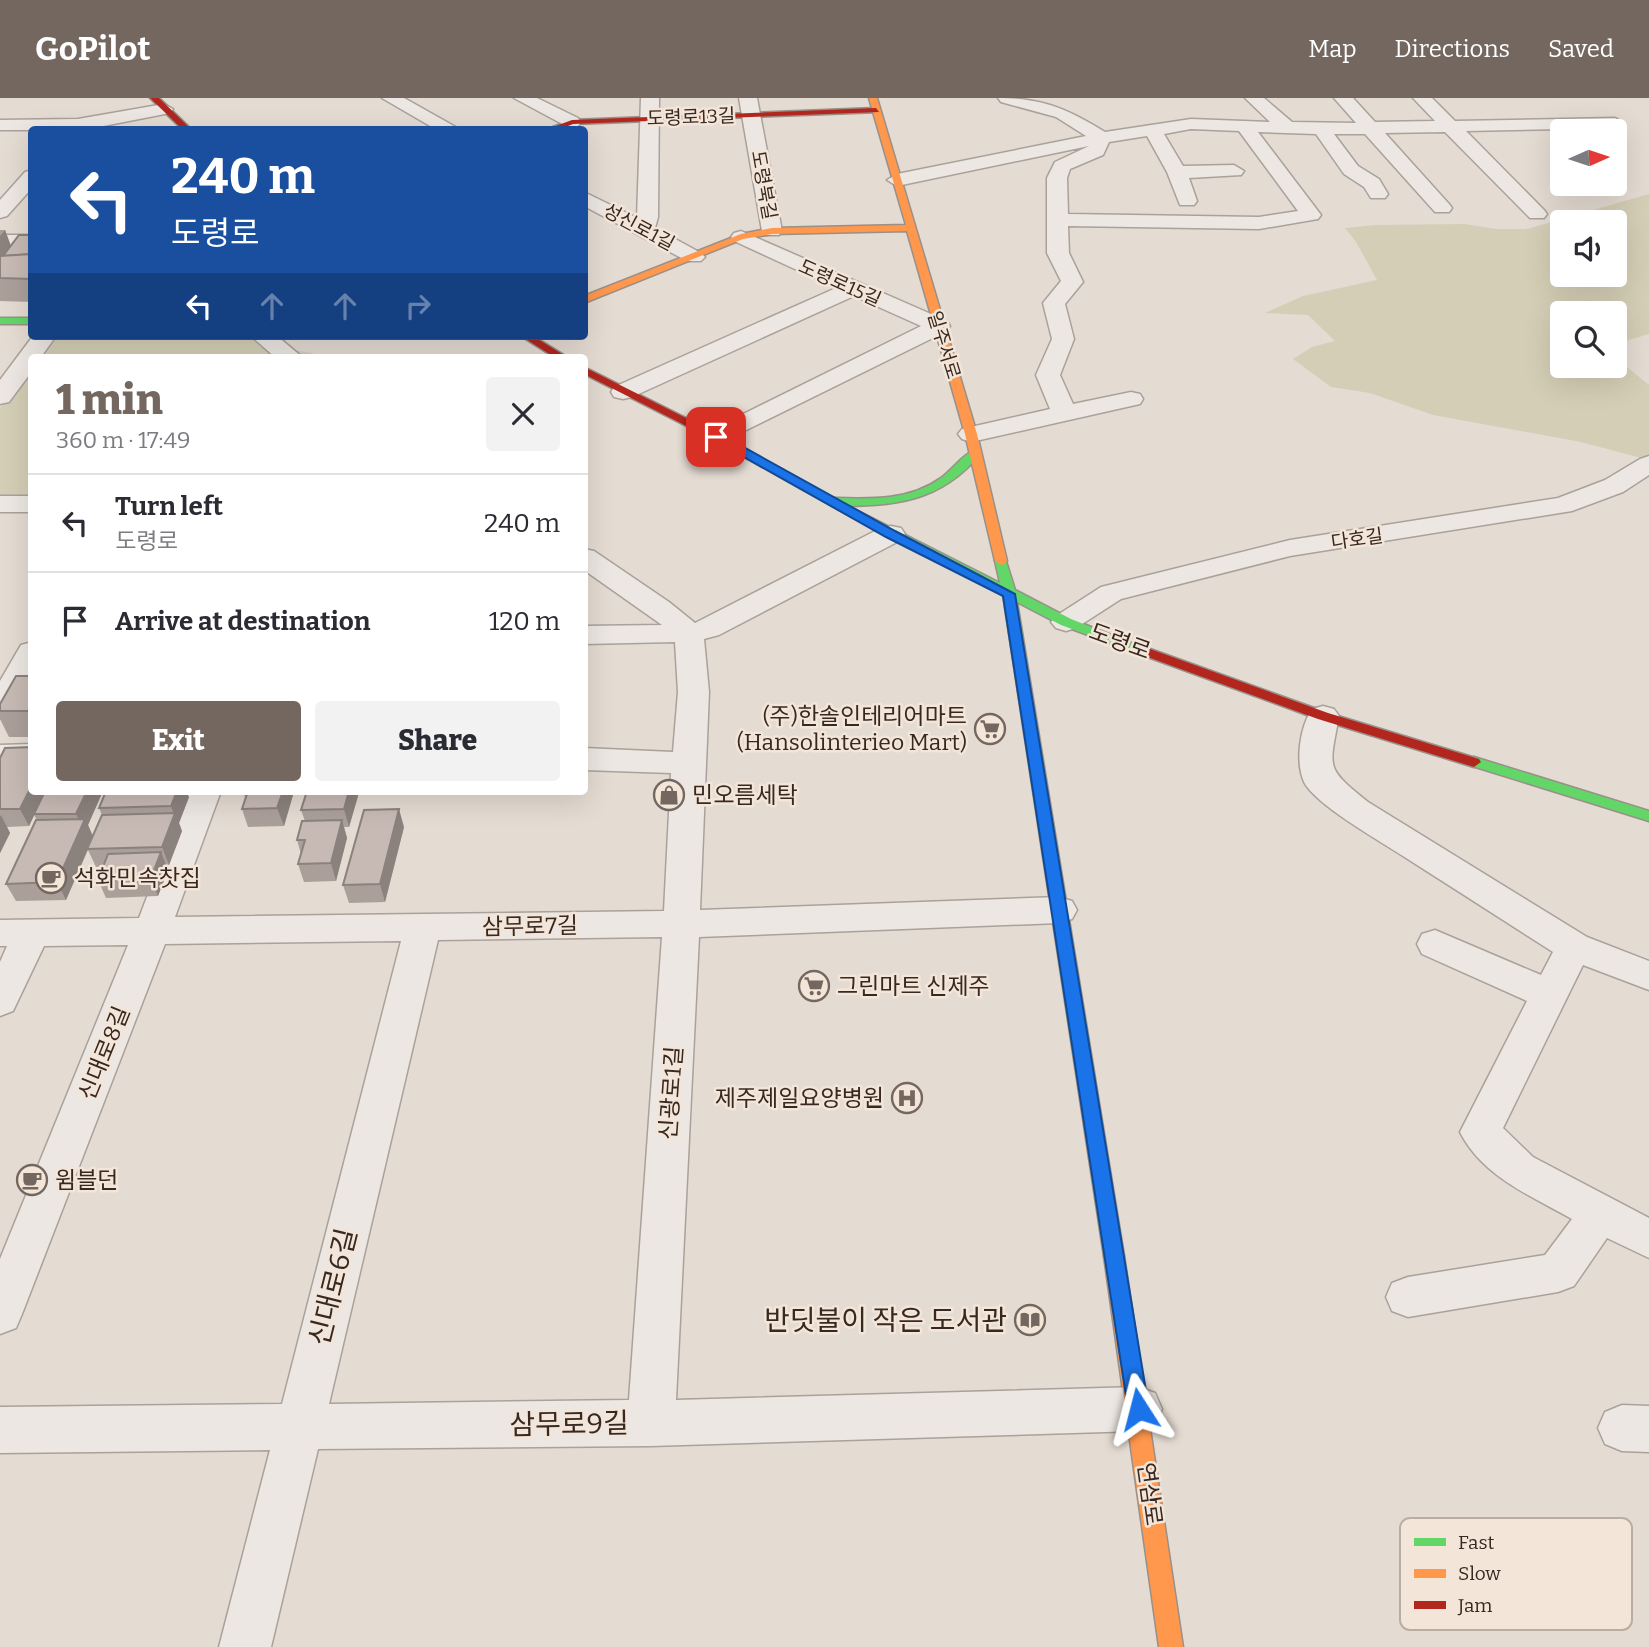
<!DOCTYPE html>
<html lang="en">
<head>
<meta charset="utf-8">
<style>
	:root { --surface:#fff; --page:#f2f2f3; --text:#2b2b33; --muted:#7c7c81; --line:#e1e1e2; --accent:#746760 }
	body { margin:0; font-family:Bitter,"Noto Sans KR",serif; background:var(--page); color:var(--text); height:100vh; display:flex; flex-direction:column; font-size:26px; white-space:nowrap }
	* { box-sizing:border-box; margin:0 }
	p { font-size:23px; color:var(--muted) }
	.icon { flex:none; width:38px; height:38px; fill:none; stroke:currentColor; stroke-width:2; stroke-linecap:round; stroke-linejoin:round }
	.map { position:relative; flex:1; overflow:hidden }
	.panel { position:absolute; left:28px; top:256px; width:560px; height:441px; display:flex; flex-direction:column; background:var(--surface); border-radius:7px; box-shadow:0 7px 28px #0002 }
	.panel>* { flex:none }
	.hud { position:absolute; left:28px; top:28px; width:560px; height:214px; border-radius:7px; box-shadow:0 7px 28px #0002; background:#1a4fa0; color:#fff; overflow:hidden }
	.needle { width:46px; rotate:87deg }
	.controls { position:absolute; left:1550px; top:21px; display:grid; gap:14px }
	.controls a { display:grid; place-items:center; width:77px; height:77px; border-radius:7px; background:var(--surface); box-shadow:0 7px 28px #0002; font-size:35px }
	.pin { position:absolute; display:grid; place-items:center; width:60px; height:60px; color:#fff; margin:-30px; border-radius:14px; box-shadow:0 4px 10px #0006 }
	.me { position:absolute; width:77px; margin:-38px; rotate:351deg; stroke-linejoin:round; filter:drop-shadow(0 0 5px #0008) }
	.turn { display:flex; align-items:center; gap:24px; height:147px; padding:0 28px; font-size:32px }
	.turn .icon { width:91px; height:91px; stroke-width:2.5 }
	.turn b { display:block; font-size:49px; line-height:60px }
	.lanes { display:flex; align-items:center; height:66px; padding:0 28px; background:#0003; justify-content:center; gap:35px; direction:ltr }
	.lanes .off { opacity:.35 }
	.round { display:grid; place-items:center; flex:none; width:74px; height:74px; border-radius:7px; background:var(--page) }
	.summary { display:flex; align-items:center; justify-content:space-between; height:119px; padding:0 28px }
	h1 { font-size:42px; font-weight:800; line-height:52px; color:var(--accent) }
	.cta { display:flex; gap:14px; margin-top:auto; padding:14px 28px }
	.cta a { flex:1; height:80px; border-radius:7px; background:var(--accent); color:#fff; font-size:28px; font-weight:800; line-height:80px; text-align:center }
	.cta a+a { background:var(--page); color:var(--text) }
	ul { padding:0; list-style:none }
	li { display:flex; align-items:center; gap:21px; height:98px; padding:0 28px; border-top:2px solid var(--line) }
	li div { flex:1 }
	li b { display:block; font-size:26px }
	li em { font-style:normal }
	header { display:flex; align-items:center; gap:42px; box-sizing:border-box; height:98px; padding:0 35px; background:var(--accent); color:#fff }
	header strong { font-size:33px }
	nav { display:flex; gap:38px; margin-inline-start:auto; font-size:24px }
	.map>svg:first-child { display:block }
	.green { fill:#d5ceb6; fill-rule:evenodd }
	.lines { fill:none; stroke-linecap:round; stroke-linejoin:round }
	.street-casing { stroke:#aaa19a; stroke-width:3 }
	.fast-casing { stroke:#99908a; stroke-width:3 }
	.slow-casing { stroke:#99908a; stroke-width:3 }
	.jam-casing { stroke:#99908a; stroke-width:3 }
	.street { fill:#ece7e2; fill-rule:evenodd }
	.fast { fill:#63d668; fill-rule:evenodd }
	.slow { fill:#ff974d; fill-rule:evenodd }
	.jam { fill:#b3261e; fill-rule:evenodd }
	.wall { fill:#ab9f9a }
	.shaded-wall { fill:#8b827d }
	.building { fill:#c7b9b3; stroke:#8b827d; stroke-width:2 }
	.route { fill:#1a73e8; stroke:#114b97; stroke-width:2 }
	.labels { text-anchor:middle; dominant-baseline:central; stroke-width:5; stroke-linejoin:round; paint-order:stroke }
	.far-street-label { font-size:19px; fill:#382822; stroke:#f3e6d9 }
	.street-label { font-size:23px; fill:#382822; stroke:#f3e6d9 }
	.poi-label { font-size:23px; fill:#382822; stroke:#f3e6d9; text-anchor:start }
	.near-street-label { font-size:28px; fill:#382822; stroke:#f3e6d9 }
	.near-poi-label { font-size:28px; fill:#382822; stroke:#f3e6d9; text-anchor:end }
	.key { fill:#f3e6d9; stroke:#bbada2; stroke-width:2 }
	.key-label { font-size:19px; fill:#382822 }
</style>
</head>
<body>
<header>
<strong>GoPilot</strong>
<nav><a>Map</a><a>Directions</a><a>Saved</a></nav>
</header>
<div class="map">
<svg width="1649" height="1549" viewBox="0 0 1649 1549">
	<rect width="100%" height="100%" fill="#e4dbd2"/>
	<g class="green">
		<path d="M1649,96V236L1615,246V215H1563V268H1615V259L1649,287V362L1581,344L1433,317L1370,295L1331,289L1293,261L1312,249L1335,243L1308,217L1265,215L1303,198L1377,182L1356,144L1345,130L1375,127L1465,126L1496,131H1527ZM1563,124H1615V177H1563Z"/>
		<polygon points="53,238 274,238 276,249 312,255 319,259 39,259"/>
		<polygon points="31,269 31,398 0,398 0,310"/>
	</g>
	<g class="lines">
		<g class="street-casing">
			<g id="street">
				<polygon points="382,0 404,0 461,32 437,32"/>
				<polygon points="514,0 537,0 578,20 581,24 578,28 566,28"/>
				<polygon points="641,0 659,0 658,119 655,130 701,155 705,159 701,163 687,163 584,108 584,94 637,120"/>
				<polygon points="739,0 757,0 782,133 779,137 765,137 762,133"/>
				<path d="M998,0C1043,0 1068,11 1105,34L1191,21L1270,24L1245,0H1264L1292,24L1356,25L1334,0H1353L1375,24L1435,23L1413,0H1432L1455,23L1615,20L1624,25L1615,30L1466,33L1544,112L1547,116L1544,120H1530L1445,34L1385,35L1449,106L1452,110L1449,114H1435L1365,36H1334L1358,68L1379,81L1388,96L1385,100H1371L1364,89L1344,76L1316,36L1258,34L1321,117L1318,121L1259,131L1068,128L1069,155L1083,184L1065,206L1074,241L1060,277L1073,306L1131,294L1140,296L1143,301L1140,306L1131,308L971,344L962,341L958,336L962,331L1050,311L1036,277L1052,241L1043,205L1061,183L1047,155V80L1055,64L1089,48L897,88L887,82L897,76L1086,38L1056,19L1001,4ZM1191,31L1239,33L1298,113L1259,119L1068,116L1067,80L1070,71L1103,57L1109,44L1147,38L1167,74L1180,107H1194L1197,103L1189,80L1241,77L1244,73L1234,67L1183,68L1164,36Z"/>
				<polygon points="164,6 173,11 170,15 83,32 0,32 0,22 78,21"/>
				<polygon points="32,72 32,90 7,118 0,120 0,102 25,74"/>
				<polygon points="741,133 947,223 950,228 947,233 716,347 707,344 703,339 707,334 921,228 854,198 632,299 623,301 614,299 611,294 614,289 836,190 734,143 731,139 734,135"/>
				<rect x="0" y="137" width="32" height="12"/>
				<polygon points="33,238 56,238 41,259 32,259 32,273 9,304 0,306 0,282"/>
				<polygon points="251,238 277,238 302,259 275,259"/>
				<polygon points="1649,358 1649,377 1623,394 1572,413 1290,458 1121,501 1076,530 1066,533 1056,530 1051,524 1056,518 1101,489 1290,442 1558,400 1605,382 1640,361"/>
				<rect x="0" y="398" width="32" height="16"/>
				<path d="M891,428L901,430L905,436L901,442L719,537L704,541L709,594L700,812L1059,799L1072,803L1077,812L1072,821L1059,825L699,839L676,1302L1138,1289L1155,1295L1162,1311L1155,1327L1138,1333L651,1348L318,1351L271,1549H219L270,1352L0,1355V1309L282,1306L401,843L165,846L22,1216L16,1230L0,1236V1161L128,847L44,848L13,913L0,918V864L7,848H0V822L139,820L187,693H221L175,819L664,813L671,675L584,672V650L673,654L678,594L675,544L584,546V528L662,527L584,472V451L594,453L669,504L695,525L881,430ZM662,839L629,1302L329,1306L438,842Z"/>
				<polygon points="32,544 32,581 11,617 0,620 0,583 21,547"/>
				<path d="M1323,608L1334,611L1339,618C1329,672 1325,669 1368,704L1587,839L1649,863V892L1583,867L1503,1030L1533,1059L1649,1120V1160L1607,1140L1574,1188L1558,1194L1408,1219L1392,1213L1386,1199L1392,1185L1408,1179L1545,1157L1572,1121C1531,1098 1482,1078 1460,1034L1527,903L1422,856L1417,846L1422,836L1435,832L1541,877L1553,854C1503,822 1453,790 1403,758C1380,743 1316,707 1304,684C1295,663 1300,629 1312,611Z"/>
				<polygon points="32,646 32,668 0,669 0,647"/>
				<polygon points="1622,1307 1649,1308 1649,1354 1622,1353 1605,1346 1598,1330 1605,1314"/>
			</g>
		</g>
		<g class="fast-casing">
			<g id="fast">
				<rect x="0" y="220" width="32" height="6"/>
				<path d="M975,352L981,355C940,405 894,408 833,408L827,404L833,400C870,401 909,403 941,380C952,372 962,357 975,352Z"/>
				<polygon points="854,411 1000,485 995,463 1001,459 1005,460 1015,492 1071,521 1146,551 1139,555 1134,554 1061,527 1017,504 1124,1158 1121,1164 1114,1167 1107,1164 1104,1158 1003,496 850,418 850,412"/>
				<polygon points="1474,659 1649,713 1649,723 1469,667 1467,664 1469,661"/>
			</g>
		</g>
		<g class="slow-casing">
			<g id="slow">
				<polygon points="869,0 877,0 977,336 1007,463 1005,466 1001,467 995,463 965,336 907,133 772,136 743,141 584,205 584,198 741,136 772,130 906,127"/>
				<polygon points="1114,1149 1121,1152 1124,1158 1183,1549 1159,1549 1104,1158 1107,1152"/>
			</g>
		</g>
		<g class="jam-casing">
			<g id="jam">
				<polygon points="150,0 159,0 192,32 183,32"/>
				<polygon points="876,10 879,14 573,26 558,32 545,32 572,22"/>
				<polygon points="521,238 533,238 567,259 554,259"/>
				<polygon points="584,269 720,337 860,415 858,418 850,418 712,341 584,276"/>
				<polygon points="1139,547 1328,615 1479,661 1481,664 1474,669 1318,621 1134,554 1132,551 1134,548"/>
			</g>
		</g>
		<use href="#street" class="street"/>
		<use href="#fast" class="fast"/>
		<use href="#slow" class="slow"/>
		<use href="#jam" class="jam"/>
	</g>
	<g class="wall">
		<polygon points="0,132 5,132 11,148 32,137 32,204 0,203"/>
		<polygon points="32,578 32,639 9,639 0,621 0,606"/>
		<polygon points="0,660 32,693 103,693 88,727 93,738 102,717 99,710 189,699 179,725 182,733 169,767 166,767 168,772 158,798 106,800 98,782 103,768 96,769 88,752 66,802 16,803 6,786 37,722 34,717 29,728 7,729 10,735 0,755"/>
		<polygon points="242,693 299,693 293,694 293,697 284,728 248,729 242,711 246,701"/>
		<polygon points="307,693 358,693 357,694 358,698 349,729 344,729 347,740 336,783 304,784 298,766 301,756 297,742 305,723 301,712"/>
		<polygon points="404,729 385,804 349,805 343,787"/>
	</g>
	<g class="shaded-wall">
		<polygon points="5,132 13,154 0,159 0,138"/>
		<polygon points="32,687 32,693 46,693 29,728 20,711"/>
		<polygon points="87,693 103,693 88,727 93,739 66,802 57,784 82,728 76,716"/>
		<polygon points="177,693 186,693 189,699 179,725 182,733 169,767 162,749 174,717 171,708"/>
		<polygon points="283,693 292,693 293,697 284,728 277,710"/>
		<polygon points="349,693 357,693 358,698 349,729 344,711"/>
		<polygon points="399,711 404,729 385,804 380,786"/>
		<polygon points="1,717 10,735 0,755 0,719"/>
		<polygon points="342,722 347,740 336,783 331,765"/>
		<polygon points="161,754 168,772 158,798 151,780"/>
	</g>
	<g class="building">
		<polygon points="19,137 32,137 32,156 3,158"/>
		<polygon points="32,156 32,181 0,180 0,158"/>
		<polygon points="16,578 32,578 32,608 29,613 0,613 0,606"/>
		<polygon points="32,649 32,687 20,711 0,711 0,660 5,650"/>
		<polygon points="45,693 87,693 76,716 34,716"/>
		<polygon points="106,693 177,693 171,708 99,710"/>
		<polygon points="248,693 283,693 277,710 242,711"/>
		<polygon points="307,693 349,693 344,711 301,712"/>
		<polygon points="399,711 380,786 343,787 364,712"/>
		<polygon points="175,715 162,749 87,751 102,717"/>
		<polygon points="85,721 57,784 6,786 36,722"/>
		<polygon points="342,722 331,765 298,766 305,742 297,742 302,723"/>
		<polygon points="161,754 151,780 98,782 108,756"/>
	</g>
	<polygon class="route" points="712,336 720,336 895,433 1015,496 1149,1311 1146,1318 1139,1321 1131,1318 1128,1311 1003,498 886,439 712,341"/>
	<defs>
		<g id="supermarket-ring" transform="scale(1.575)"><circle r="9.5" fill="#f3e6d9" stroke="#746760" stroke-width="1.5"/><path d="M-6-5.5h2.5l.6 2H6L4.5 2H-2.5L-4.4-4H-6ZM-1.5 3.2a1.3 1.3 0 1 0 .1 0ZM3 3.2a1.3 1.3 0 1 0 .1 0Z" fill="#746760"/></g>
		<g id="shop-ring" transform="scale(1.575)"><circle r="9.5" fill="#f3e6d9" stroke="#746760" stroke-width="1.5"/><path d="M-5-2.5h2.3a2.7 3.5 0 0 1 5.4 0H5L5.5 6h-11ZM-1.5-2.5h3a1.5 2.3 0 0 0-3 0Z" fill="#746760"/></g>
		<g id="cafe-ring" transform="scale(1.575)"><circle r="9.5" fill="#f3e6d9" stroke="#746760" stroke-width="1.5"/><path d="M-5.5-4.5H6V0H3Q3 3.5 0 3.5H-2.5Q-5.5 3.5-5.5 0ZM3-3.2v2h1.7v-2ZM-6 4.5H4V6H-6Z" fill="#746760"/></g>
		<g id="hospital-ring" transform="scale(1.575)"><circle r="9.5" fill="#f3e6d9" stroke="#746760" stroke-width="1.5"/><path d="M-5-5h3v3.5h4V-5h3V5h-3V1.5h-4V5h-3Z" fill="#746760"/></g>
		<g id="library-ring" transform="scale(1.575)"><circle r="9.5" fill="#f3e6d9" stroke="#746760" stroke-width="1.5"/><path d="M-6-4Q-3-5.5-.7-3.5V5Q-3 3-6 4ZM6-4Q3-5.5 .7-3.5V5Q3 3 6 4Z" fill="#746760"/></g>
	</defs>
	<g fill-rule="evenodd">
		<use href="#supermarket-ring" x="990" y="631"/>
		<use href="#shop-ring" x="669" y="697"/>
		<use href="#cafe-ring" x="51" y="780"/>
		<use href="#supermarket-ring" x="814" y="888"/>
		<use href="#hospital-ring" x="907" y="1000"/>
		<use href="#cafe-ring" x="32" y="1082"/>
		<use href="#library-ring" x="1030" y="1222"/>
	</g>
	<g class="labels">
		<g class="far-street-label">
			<text transform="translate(691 19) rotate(-2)">도령로13길</text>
			<text transform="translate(764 87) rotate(80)">도령북길</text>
			<text transform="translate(639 129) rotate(28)">성신로1길</text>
			<text transform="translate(840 185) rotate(24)">도령로15길</text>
			<text transform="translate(944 247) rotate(73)">일주서로</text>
			<text transform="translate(1357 441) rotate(-8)">다호길</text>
		</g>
		<g class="street-label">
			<text transform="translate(1120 543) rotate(20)">도령로</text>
			<text transform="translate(530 828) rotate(-1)">삼무로7길</text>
			<text transform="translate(104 955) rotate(-68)">신대로8길</text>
			<text transform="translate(671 995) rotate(-86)">신광로1길</text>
			<text transform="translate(1150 1396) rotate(82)">연삼로</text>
		</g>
		<g class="poi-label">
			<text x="967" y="618" text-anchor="end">(주)한솔인테리어마트<tspan x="967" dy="26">(Hansolinterieo Mart)</tspan></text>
			<text x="692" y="697">민오름세탁</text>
			<text x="74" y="780">석화민속찻집</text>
			<text x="837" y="888">그린마트 신제주</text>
			<text x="884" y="1000" text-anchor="end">제주제일요양병원</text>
			<text x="55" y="1082">윔블던</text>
		</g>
		<g class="near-street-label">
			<text transform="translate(333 1189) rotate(-76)">신대로6길</text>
			<text transform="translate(569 1326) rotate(-1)">삼무로9길</text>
		</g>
		<g class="near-poi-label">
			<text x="1007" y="1222">반딧불이 작은 도서관</text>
		</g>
	</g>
	<rect x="1400" y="1420" width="232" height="112" rx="10" class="key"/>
	<rect x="1414" y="1440" width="32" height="8" fill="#63d668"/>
	<rect x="1414" y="1471" width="32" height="9" fill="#ff974d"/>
	<rect x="1414" y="1503" width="32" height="8" fill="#b3261e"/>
	<g class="key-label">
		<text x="1458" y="1451">Fast</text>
		<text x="1458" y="1482">Slow</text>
		<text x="1458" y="1514">Jam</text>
	</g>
</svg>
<div class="controls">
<a><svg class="needle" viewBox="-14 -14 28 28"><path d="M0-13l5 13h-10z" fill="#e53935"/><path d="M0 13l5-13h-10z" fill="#7c7c81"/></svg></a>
<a><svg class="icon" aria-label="sound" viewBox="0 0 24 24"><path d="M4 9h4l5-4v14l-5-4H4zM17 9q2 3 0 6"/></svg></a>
<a><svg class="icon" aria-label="search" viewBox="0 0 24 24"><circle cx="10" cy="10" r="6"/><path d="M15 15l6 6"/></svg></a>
</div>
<div class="pin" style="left:716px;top:339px;background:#d93025"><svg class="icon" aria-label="arrive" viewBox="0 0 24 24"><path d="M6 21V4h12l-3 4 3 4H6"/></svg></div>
<svg class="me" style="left:1139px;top:1311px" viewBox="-20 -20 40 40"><path d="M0-17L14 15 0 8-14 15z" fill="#1a73e8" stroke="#fff" stroke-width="4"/></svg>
<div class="hud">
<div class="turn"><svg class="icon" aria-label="left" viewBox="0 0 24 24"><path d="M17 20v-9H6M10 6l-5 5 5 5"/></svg><div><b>240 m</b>도령로</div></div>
<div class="lanes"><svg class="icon" aria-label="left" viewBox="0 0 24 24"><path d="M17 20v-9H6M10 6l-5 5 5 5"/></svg><svg class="icon off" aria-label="ahead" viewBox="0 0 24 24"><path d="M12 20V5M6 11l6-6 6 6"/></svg><svg class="icon off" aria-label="ahead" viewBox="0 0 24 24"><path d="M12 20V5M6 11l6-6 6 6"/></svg><svg class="icon off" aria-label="right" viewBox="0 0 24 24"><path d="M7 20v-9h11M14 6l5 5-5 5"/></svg></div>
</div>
<section class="panel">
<div class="summary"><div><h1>1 min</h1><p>360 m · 17:49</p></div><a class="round"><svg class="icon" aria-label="close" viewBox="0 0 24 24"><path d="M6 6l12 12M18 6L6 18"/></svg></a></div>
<ul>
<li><svg class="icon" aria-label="left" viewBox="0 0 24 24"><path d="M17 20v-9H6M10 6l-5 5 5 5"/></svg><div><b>Turn left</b><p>도령로</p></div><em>240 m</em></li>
<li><svg class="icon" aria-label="arrive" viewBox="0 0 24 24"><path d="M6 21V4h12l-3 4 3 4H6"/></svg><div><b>Arrive at destination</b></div><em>120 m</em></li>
</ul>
<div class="cta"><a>Exit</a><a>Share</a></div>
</section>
</div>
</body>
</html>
